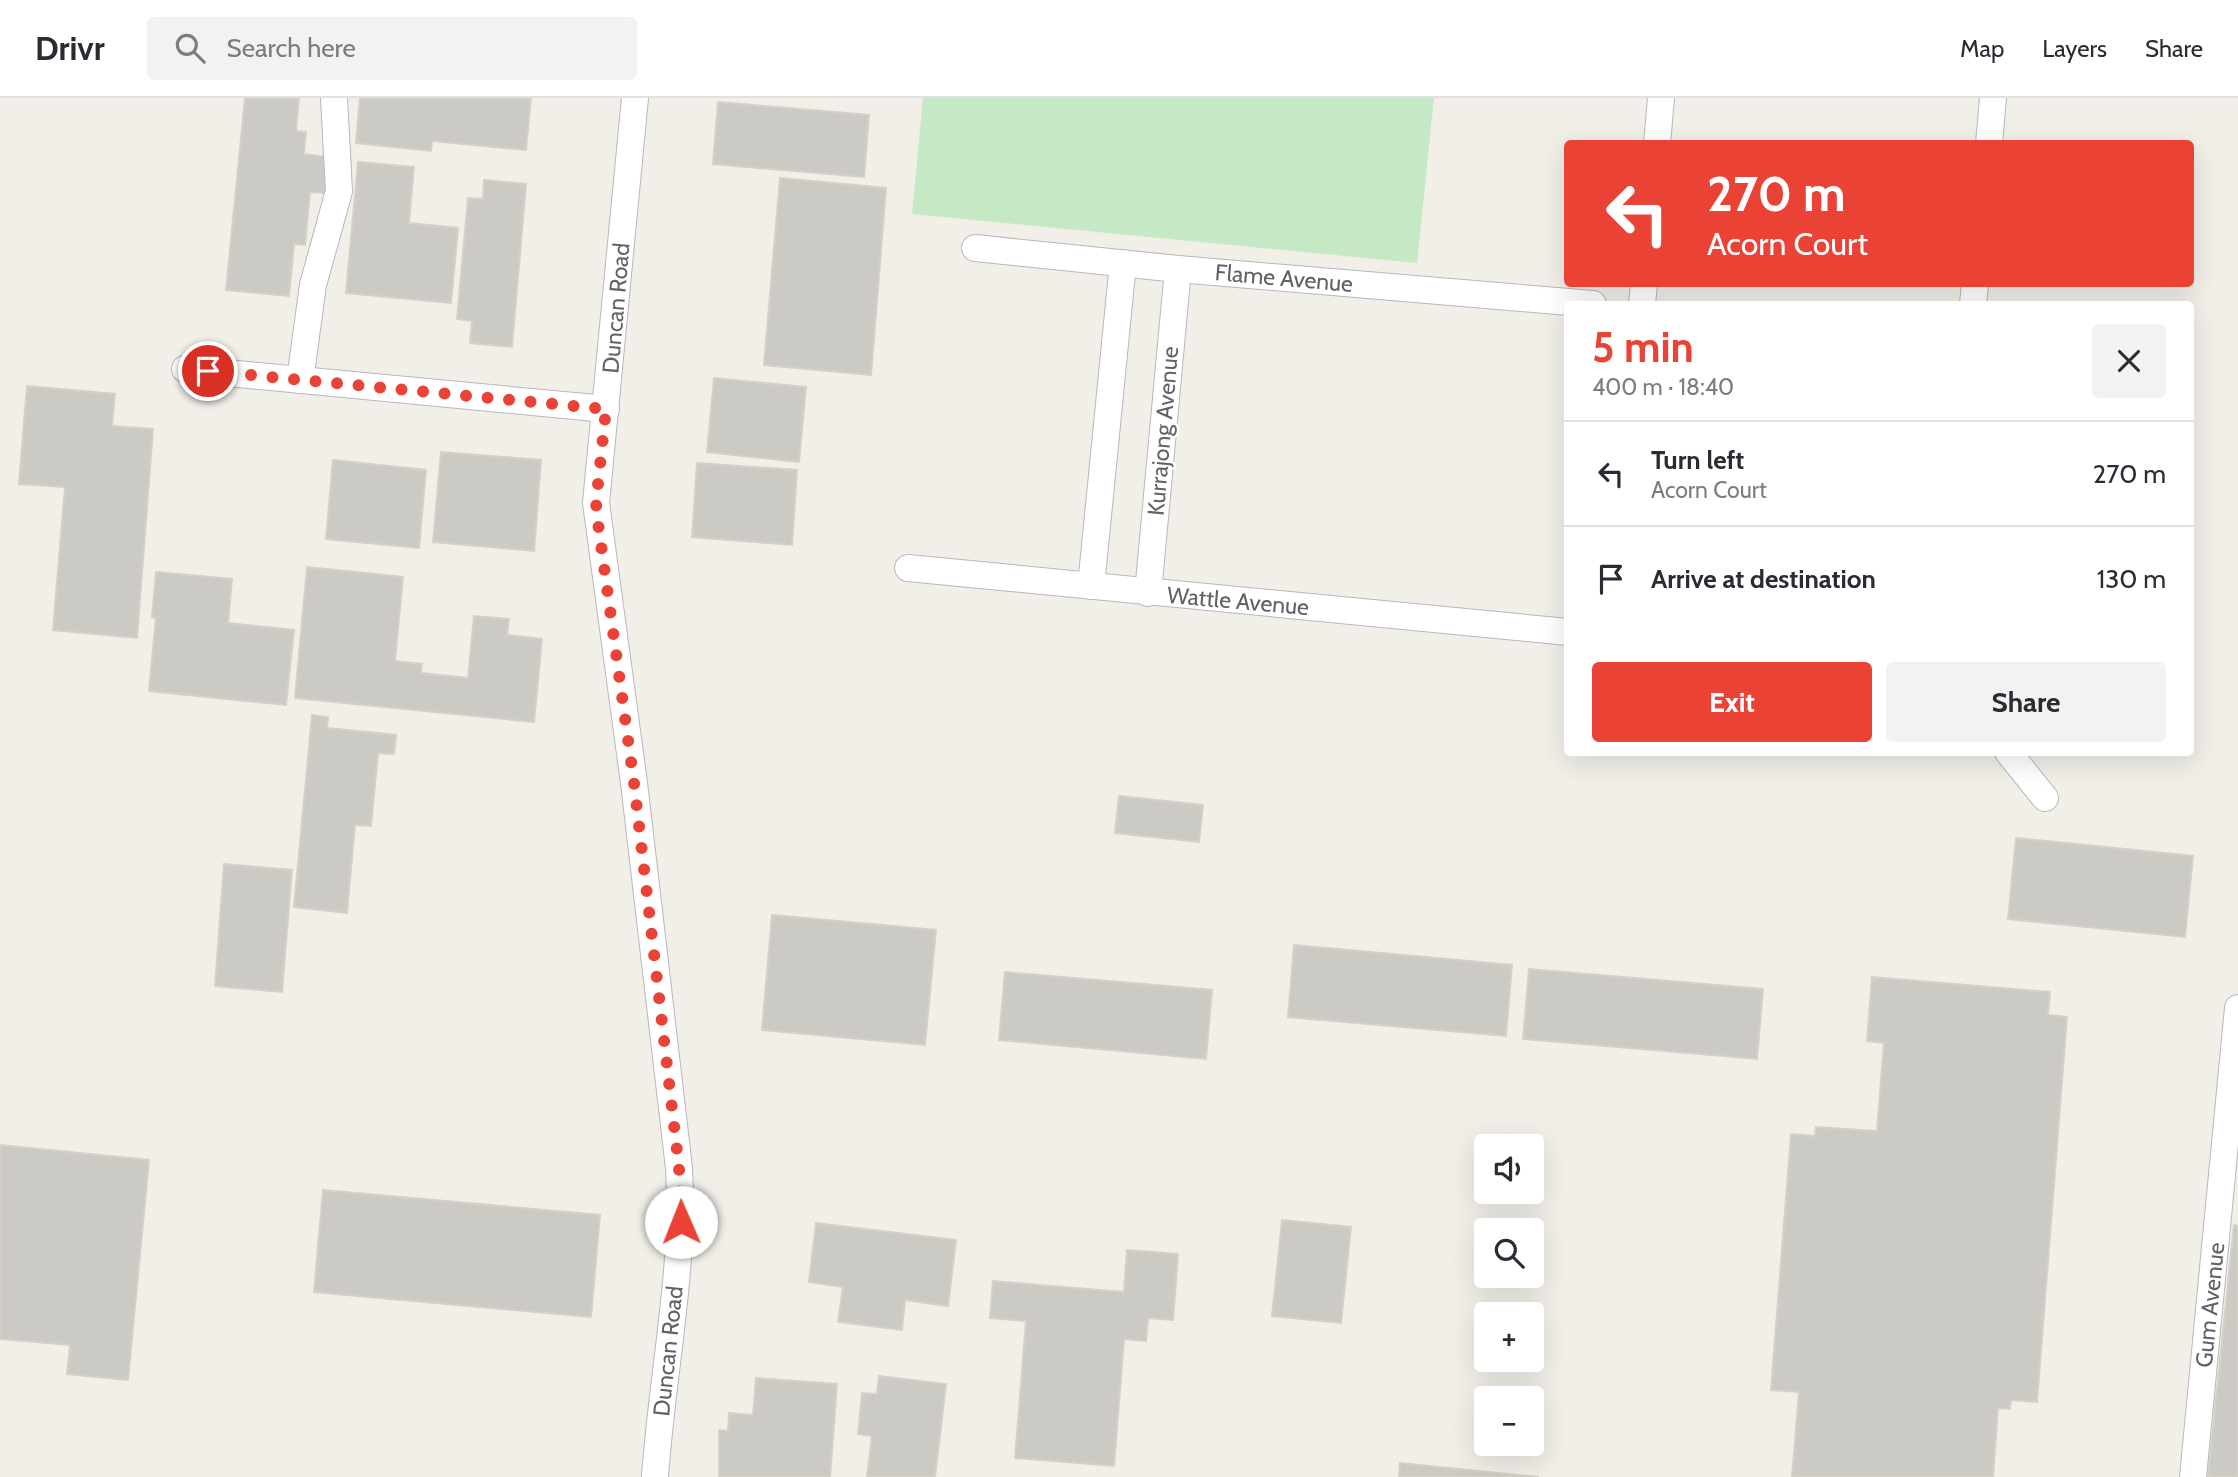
<!DOCTYPE html>
<html lang="en">
<head>
<meta charset="utf-8">
<style>
	:root { --surface:#fff; --page:#f2f2f3; --text:#2b2b33; --muted:#7c7c81; --line:#e1e1e2; --accent:#ea4335 }
	body { margin:0; font-family:Cabin,sans-serif; background:var(--page); color:var(--text); height:100vh; display:flex; flex-direction:column; font-size:26px; white-space:nowrap }
	* { box-sizing:border-box; margin:0 }
	p { font-size:23px; color:var(--muted) }
	.icon { flex:none; width:38px; height:38px; fill:none; stroke:currentColor; stroke-width:2; stroke-linecap:round; stroke-linejoin:round }
	.map { position:relative; flex:1; overflow:hidden }
	.sheet { position:absolute; left:1564px; top:203px; width:630px; height:455px; display:flex; flex-direction:column; background:var(--surface); border-radius:7px; box-shadow:0 7px 28px #0002 }
	.sheet>* { flex:none }
	.guide { position:absolute; left:1564px; top:42px; width:630px; height:147px; border-radius:7px; box-shadow:0 7px 28px #0002; background:#ea4335; color:#fff; overflow:hidden }
	.buttons { position:absolute; left:1474px; top:1036px; display:grid; gap:14px }
	.buttons a { display:grid; place-items:center; width:70px; height:70px; border-radius:7px; background:var(--surface); box-shadow:0 7px 28px #0002; font-size:35px }
	.pin { position:absolute; display:grid; place-items:center; width:60px; height:60px; color:#fff; margin:-30px; border:4px solid #fff; border-radius:50%; box-shadow:0 2px 7px #0007 }
	.me { position:absolute; width:77px; margin:-38px; rotate:359deg; stroke-linejoin:round; filter:drop-shadow(0 0 5px #0008) }
	.turn { display:flex; align-items:center; gap:24px; height:147px; padding:0 28px; font-size:32px }
	.turn .icon { width:91px; height:91px; stroke-width:2.5 }
	.turn b { display:block; font-size:49px; line-height:60px }
	.round { display:grid; place-items:center; flex:none; width:74px; height:74px; border-radius:7px; background:var(--page) }
	.headline { display:flex; align-items:center; justify-content:space-between; height:119px; padding:0 28px }
	h1 { font-size:42px; font-weight:800; line-height:52px; color:var(--accent) }
	.action { display:flex; gap:14px; margin-top:auto; padding:14px 28px }
	.action a { flex:1; height:80px; border-radius:7px; background:var(--accent); color:#fff; font-size:28px; font-weight:800; line-height:80px; text-align:center }
	.action a+a { background:var(--page); color:var(--text) }
	ul { padding:0; list-style:none }
	li { display:flex; align-items:center; gap:21px; height:105px; padding:0 28px; border-top:2px solid var(--line) }
	li div { flex:1 }
	li b { display:block; font-size:26px }
	li em { font-style:normal }
	header { display:flex; align-items:center; gap:42px; box-sizing:border-box; height:98px; padding:0 35px; background:var(--surface); border-bottom:2px solid var(--line) }
	header strong { font-size:33px }
	nav { display:flex; gap:38px; margin-inline-start:auto; font-size:24px }
	.search { width:490px; height:63px; background:var(--page); display:flex; align-items:center; gap:18px; box-sizing:border-box; padding:0 24px; border-radius:7px; color:var(--muted); font-size:26px }
	.map>svg:first-child { display:block }
	.garden { fill:#c5e8c5 }
	.building { fill:#cccac5; stroke:#d6d1c6; stroke-width:2 }
	.lines { fill:none; stroke-linecap:round; stroke-linejoin:round }
	.minor-casing { stroke:#b5b8bc; stroke-width:28 }
	.minor { stroke:#fff; stroke-width:26 }
	.route { stroke:#ea4335; stroke-width:12; stroke-dasharray:0 21.6 }
	.labels { text-anchor:middle; dominant-baseline:central; stroke-width:5; stroke-linejoin:round; paint-order:stroke }
	.street-label { font-size:23px; fill:#5f6368; stroke:#fff }
</style>
</head>
<body>
<header>
<strong>Drivr</strong>
<div class="search"><svg class="icon" aria-label="search" viewBox="0 0 24 24"><circle cx="10" cy="10" r="6"/><path d="M15 15l6 6"/></svg>Search here</div>
<nav><a>Map</a><a>Layers</a><a>Share</a></nav>
</header>
<div class="map">
<svg width="2238" height="1379" viewBox="0 0 2238 1379">
	<rect width="100%" height="100%" fill="#f1efe8"/>
	<polygon class="garden" points="923,0 1434,0 1417,165 912,116"/>
	<g class="building">
		<polygon points="245,0 299,0 296,33 306,34 304,56 328,59 325,95 310,94 305,147 294,146 289,198 226,192"/>
		<polygon points="360,0 531,0 526,52 432,43 431,53 356,45"/>
		<polygon points="718,4 869,17 864,79 713,66"/>
		<polygon points="358,64 414,69 409,125 458,130 451,205 346,195"/>
		<polygon points="780,80 886,90 871,277 764,267"/>
		<polygon points="484,82 526,86 512,249 470,245 472,223 457,221 468,100 483,101"/>
		<polygon points="714,280 806,289 799,364 707,354"/>
		<polygon points="27,288 115,296 112,328 153,331 137,540 53,532 65,389 19,386"/>
		<polygon points="441,354 541,362 534,453 433,444"/>
		<polygon points="333,362 426,372 419,450 326,441"/>
		<polygon points="697,365 797,372 792,447 692,439"/>
		<polygon points="307,469 403,479 395,563 422,566 421,575 468,580 474,518 509,521 507,537 542,541 534,624 295,600"/>
		<polygon points="156,474 232,481 228,525 294,532 286,607 149,593 156,520 152,519"/>
		<polygon points="312,617 328,619 327,630 396,637 394,656 378,655 371,728 355,727 347,815 294,809"/>
		<polygon points="1119,698 1203,707 1199,744 1115,735"/>
		<polygon points="2016,740 2193,758 2185,839 2008,821"/>
		<polygon points="224,766 292,772 282,894 215,888"/>
		<polygon points="772,817 936,832 925,947 762,932"/>
		<polygon points="1294,847 1512,867 1506,938 1288,919"/>
		<polygon points="1529,871 1763,891 1757,961 1523,941"/>
		<polygon points="1005,874 1212,892 1206,961 999,942"/>
		<polygon points="1872,879 2050,894 2048,917 2067,919 2037,1304 2011,1302 2010,1311 1998,1310 1993,1379 1792,1379 1799,1294 1771,1292 1791,1036 1815,1038 1816,1029 1877,1033 1884,945 1867,943"/>
		<polygon points="0,1047 149,1062 128,1282 67,1276 70,1247 0,1241"/>
		<polygon points="323,1092 600,1117 591,1219 314,1194"/>
		<polygon points="1282,1122 1351,1129 1341,1225 1272,1218"/>
		<polygon points="816,1125 956,1142 948,1208 905,1202 902,1232 838,1224 843,1189 809,1184"/>
		<polygon points="2234,1127 2238,1128 2238,1379 2208,1379"/>
		<polygon points="1127,1152 1178,1156 1173,1222 1148,1220 1146,1243 1124,1241 1114,1368 1015,1360 1026,1223 990,1220 993,1183 1124,1194"/>
		<polygon points="879,1278 946,1286 935,1379 867,1379 872,1338 858,1336 862,1295 877,1296"/>
		<polygon points="756,1280 837,1286 830,1379 719,1379 719,1332 728,1333 729,1315 753,1317"/>
		<polygon points="1400,1365 1539,1379 1399,1379"/>
	</g>
	<g class="lines">
		<g class="minor-casing">
			<g id="minor">
				<path d="M635,0L596,405L634,685L679,1070C685,1173 662,1276 655,1379"/>
				<polyline points="1657,46 1661,0"/>
				<polyline points="1989,46 1993,0"/>
				<polyline points="975,150 1178,171 1593,206"/>
				<polyline points="1642,206 1644,186"/>
				<polyline points="1973,206 1975,186"/>
				<polyline points="185,271 606,311"/>
				<polyline points="300,282 313,187 339,93 334,0"/>
				<polyline points="908,470 1568,534"/>
				<polyline points="1091,488 1123,165"/>
				<polyline points="1148,495 1178,171"/>
				<polyline points="2008,654 2045,700"/>
				<polyline points="2193,1379 2238,910"/>
			</g>
		</g>
		<use href="#minor" class="minor"/>
	</g>
	<g class="lines">
		<polyline class="route" points="208,273 606,311 596,405 598,425 634,685 679,1070 681,1124"/>
	</g>
	<g class="labels">
		<g class="street-label">
			<text transform="translate(1284 180) rotate(5)">Flame Avenue</text>
			<text transform="translate(616 210) rotate(-85)">Duncan Road</text>
			<text transform="translate(1163 333) rotate(-85)">Kurrajong Avenue</text>
			<text transform="translate(1238 503) rotate(5)">Wattle Avenue</text>
			<text transform="translate(2210 1207) rotate(-84)">Gum Avenue</text>
			<text transform="translate(668 1253) rotate(-84)">Duncan Road</text>
		</g>
	</g>
</svg>
<div class="buttons">
<a><svg class="icon" aria-label="sound" viewBox="0 0 24 24"><path d="M4 9h4l5-4v14l-5-4H4zM17 9q2 3 0 6"/></svg></a>
<a><svg class="icon" aria-label="search" viewBox="0 0 24 24"><circle cx="10" cy="10" r="6"/><path d="M15 15l6 6"/></svg></a>
<a>+</a>
<a>−</a>
</div>
<div class="pin" style="left:208px;top:273px;background:#d93025"><svg class="icon" aria-label="arrive" viewBox="0 0 24 24"><path d="M6 21V4h12l-3 4 3 4H6"/></svg></div>
<svg class="me" style="left:681px;top:1124px" viewBox="-20 -20 40 40"><circle r="19" fill="#fff"/><path d="M0-13L10 11 0 6-10 11z" fill="#ea4335"/></svg>
<div class="guide">
<div class="turn"><svg class="icon" aria-label="left" viewBox="0 0 24 24"><path d="M17 20v-9H6M10 6l-5 5 5 5"/></svg><div><b>270 m</b>Acorn Court</div></div>
</div>
<section class="sheet">
<div class="headline"><div><h1>5 min</h1><p>400 m · 18:40</p></div><a class="round"><svg class="icon" aria-label="close" viewBox="0 0 24 24"><path d="M6 6l12 12M18 6L6 18"/></svg></a></div>
<ul>
<li><svg class="icon" aria-label="left" viewBox="0 0 24 24"><path d="M17 20v-9H6M10 6l-5 5 5 5"/></svg><div><b>Turn left</b><p>Acorn Court</p></div><em>270 m</em></li>
<li><svg class="icon" aria-label="arrive" viewBox="0 0 24 24"><path d="M6 21V4h12l-3 4 3 4H6"/></svg><div><b>Arrive at destination</b></div><em>130 m</em></li>
</ul>
<div class="action"><a>Exit</a><a>Share</a></div>
</section>
</div>
</body>
</html>
